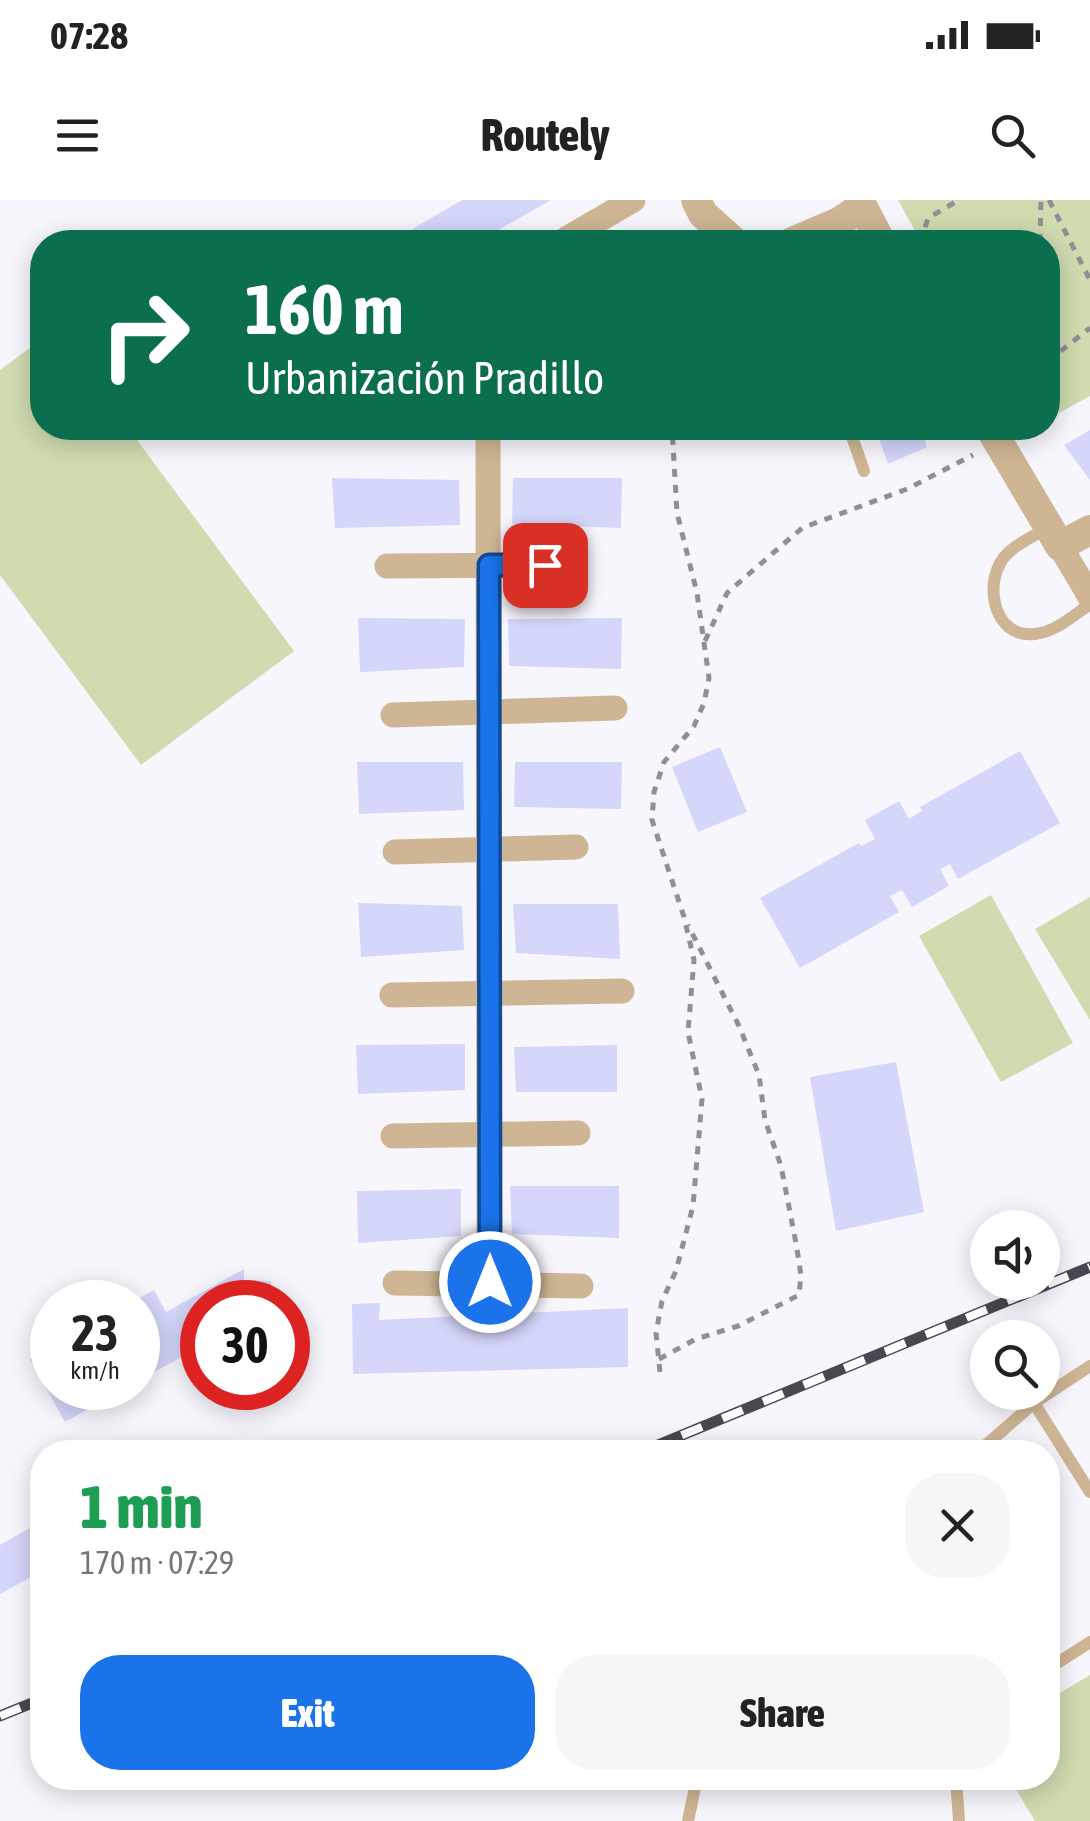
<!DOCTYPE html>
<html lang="en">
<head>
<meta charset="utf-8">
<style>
	:root { --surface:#fff; --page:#f6f6f6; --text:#222; --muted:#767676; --accent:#1a73e8 }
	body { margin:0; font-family:"Asap Condensed",sans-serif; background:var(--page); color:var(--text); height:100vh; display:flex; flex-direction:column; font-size:38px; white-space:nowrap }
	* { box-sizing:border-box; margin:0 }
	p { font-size:32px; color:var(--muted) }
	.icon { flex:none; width:55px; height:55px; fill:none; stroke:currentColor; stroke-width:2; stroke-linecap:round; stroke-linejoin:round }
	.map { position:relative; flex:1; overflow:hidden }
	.drawer { position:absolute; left:30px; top:1240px; width:1030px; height:350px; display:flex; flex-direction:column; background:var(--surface); border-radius:40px; box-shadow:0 5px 25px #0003 }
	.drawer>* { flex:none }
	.guide { position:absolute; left:30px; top:30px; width:1030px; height:210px; border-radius:40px; box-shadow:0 5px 25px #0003; background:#0b6e4f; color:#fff; overflow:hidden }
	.fabs { position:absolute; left:970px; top:1010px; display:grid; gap:20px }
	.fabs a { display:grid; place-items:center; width:90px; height:90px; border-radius:50%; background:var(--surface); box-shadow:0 5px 25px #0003; font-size:50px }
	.speed { position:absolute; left:30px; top:1080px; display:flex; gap:20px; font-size:50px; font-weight:700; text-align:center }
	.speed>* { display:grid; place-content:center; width:130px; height:130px; border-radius:50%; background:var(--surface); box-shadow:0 5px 25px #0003; line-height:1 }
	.speed small { font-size:25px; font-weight:400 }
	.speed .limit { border:15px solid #d22; background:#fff; color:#111 }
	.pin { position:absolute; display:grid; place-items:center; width:85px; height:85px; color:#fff; margin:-42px; border-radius:20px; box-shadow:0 5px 15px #0006 }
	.me { position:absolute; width:110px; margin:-55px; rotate:0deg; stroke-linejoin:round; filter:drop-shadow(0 0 8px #0008) }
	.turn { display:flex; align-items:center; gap:35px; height:210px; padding:0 50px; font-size:45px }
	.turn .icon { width:130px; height:130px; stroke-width:2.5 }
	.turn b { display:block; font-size:70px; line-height:85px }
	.round { display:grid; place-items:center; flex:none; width:105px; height:105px; border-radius:40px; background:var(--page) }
	.overview { display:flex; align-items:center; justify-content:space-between; height:170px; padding:0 50px }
	h1 { font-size:60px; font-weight:800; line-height:75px; color:#1e9e55 }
	.cta { display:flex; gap:20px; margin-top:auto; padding:20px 50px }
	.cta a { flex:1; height:115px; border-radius:40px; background:var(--accent); color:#fff; font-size:40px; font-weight:800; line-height:115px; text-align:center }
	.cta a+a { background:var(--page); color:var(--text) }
	.status { display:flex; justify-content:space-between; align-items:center; height:70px; padding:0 50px; background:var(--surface); direction:ltr }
	.status svg { height:28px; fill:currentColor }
	header { display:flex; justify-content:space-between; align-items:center; height:130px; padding:0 50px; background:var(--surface); font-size:45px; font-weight:800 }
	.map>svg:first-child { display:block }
	.green { fill:#d0dbb0 }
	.building { fill:#d4d6fa }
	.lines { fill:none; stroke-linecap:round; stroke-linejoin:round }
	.path { stroke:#918e97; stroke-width:5; stroke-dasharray:8 8; stroke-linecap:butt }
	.service { stroke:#ceb694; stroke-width:12 }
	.minor { stroke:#ceb694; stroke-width:25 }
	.tertiary { stroke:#ceb694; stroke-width:30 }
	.rail-casing { stroke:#4b4751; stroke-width:11 }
	.rail { stroke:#fff; stroke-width:8; stroke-dasharray:22; stroke-linecap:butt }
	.route-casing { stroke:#114b97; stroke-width:25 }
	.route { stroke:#1a73e8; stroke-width:18 }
</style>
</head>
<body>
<div class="status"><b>07:28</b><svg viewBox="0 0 49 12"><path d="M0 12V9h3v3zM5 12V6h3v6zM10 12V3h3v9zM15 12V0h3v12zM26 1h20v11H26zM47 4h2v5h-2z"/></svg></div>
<header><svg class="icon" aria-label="menu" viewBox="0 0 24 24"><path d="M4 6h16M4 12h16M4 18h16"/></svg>Routely<svg class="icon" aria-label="search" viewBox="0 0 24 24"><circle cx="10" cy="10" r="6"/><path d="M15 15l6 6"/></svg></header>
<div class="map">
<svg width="1090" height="1621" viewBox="0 0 1090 1621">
	<rect width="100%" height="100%" fill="#f8f6fd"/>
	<g class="green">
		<polygon points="898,0 1090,0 1090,196 1048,219 1048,42 921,42"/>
		<polygon points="42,139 42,228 128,228 294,451 141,565 0,375 0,170"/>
		<polygon points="991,695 1073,843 1001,882 919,736"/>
		<polygon points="1090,697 1090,820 1035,729"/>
		<polygon points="1090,1475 1090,1621 1035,1621 1009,1578 1048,1578 1048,1500"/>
	</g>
	<g class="building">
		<polygon points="462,0 551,0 477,42 390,42"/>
		<polygon points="875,228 920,228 927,247 888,264"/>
		<polygon points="1090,230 1090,280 1064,245"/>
		<polygon points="332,278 459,280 460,325 335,328"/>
		<polygon points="513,278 622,278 621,328 512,324"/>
		<polygon points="358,418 465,419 464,467 360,472"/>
		<polygon points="622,418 621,469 509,466 508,419"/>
		<polygon points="720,547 747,612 698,632 672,567"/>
		<polygon points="1020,551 1060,623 958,679 950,664 940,669 949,686 912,707 902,690 890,696 899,712 800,768 760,698 859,643 861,646 875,639 865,620 899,601 909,619 922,611 920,607"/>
		<polygon points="357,562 463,562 464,610 359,614"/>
		<polygon points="515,562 622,562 621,609 514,607"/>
		<polygon points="358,703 462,706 464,750 361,757"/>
		<polygon points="513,704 618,704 620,759 516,753"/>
		<polygon points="465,844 465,890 358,894 356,845"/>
		<polygon points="617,845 617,892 516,892 514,847"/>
		<polygon points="896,862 924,1012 836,1031 810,877"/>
		<polygon points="510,986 619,986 619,1038 512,1034"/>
		<polygon points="461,989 461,1036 358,1043 357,991"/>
		<polygon points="244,1069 244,1080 271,1081 271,1102 202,1102 202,1181 187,1154 138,1181 138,1102 132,1102 154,1090 166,1112"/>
		<polygon points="380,1103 379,1120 628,1108 628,1167 353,1174 352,1104"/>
		<polygon points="52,1146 52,1188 126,1188 65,1222 30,1159"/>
		<polygon points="42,1321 42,1371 0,1394 0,1345"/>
	</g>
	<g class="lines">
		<g class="path">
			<polyline points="1049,0 1090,80"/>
			<polyline points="929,42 924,31 928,18 959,0"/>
			<polyline points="1040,42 1041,0"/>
			<polyline points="1048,161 1090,128"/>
			<polyline points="705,441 727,393 802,328 907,289 973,255"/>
			<polyline points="659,1159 696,1139 738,1126 799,1095 801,1075 796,1043 781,966 765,920 759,875 739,826 688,725"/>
			<polyline points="660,1172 656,1133 662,1101 676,1071 693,1006 702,899 688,832 694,760 684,717 652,620 654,592 664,562 694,526 704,503 709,478 697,393 677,313 672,228"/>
		</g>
		<g class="service">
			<polyline points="849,228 864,271"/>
			<path d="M1049,327C1036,335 1019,342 1008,353C982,377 991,439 1035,434C1055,432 1073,416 1090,404"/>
			<polyline points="1034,1203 1090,1292"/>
			<polyline points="978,1252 1034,1203 1090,1166"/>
			<polyline points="1048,1469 1090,1442"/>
			<polyline points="956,1578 959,1621"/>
			<polyline points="688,1621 697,1578"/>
		</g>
		<g class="minor">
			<polyline points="561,42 633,0"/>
			<polyline points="488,228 489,1083"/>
			<polyline points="1060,346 1090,397"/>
			<polyline points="387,366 573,365"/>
			<polyline points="393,515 615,508"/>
			<polyline points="395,652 576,647"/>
			<polyline points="392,795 622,791"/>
			<polyline points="393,936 578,933"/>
			<polyline points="395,1083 581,1086"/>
		</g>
		<g class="tertiary">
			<polyline points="696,0 703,14 734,42"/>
			<polyline points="859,0 881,42"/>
			<polyline points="792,42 839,22 862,7"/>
			<polyline points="990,228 1060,346 1090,330"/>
		</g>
		<g class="rail-casing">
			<g id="rail">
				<polyline points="641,1252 1090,1067"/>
				<polyline points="0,1516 42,1499"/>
			</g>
		</g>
		<use href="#rail" class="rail"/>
	</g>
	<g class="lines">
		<g class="route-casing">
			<polyline id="route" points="490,1082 489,365 545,365"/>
		</g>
		<use href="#route" class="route"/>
	</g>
</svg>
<div class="fabs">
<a><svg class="icon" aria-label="sound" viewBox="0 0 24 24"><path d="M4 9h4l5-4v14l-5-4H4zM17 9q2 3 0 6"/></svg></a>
<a><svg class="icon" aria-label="search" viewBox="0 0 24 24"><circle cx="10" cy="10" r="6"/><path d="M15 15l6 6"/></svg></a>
</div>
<div class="speed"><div>23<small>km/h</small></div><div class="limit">30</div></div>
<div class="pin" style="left:545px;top:365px;background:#d93025"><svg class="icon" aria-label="arrive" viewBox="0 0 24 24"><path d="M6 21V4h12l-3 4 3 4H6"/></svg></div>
<svg class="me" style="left:490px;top:1082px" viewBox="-20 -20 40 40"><circle r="17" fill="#1a73e8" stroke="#fff" stroke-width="3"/><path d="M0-11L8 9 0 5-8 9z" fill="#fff"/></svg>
<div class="guide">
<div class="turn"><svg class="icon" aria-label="right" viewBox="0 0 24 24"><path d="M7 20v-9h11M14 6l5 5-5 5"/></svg><div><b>160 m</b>Urbanización Pradillo</div></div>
</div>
<section class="drawer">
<div class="overview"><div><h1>1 min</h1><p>170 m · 07:29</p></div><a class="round"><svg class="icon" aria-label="close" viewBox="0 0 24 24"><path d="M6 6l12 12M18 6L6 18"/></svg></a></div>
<div class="cta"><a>Exit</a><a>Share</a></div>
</section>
</div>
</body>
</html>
